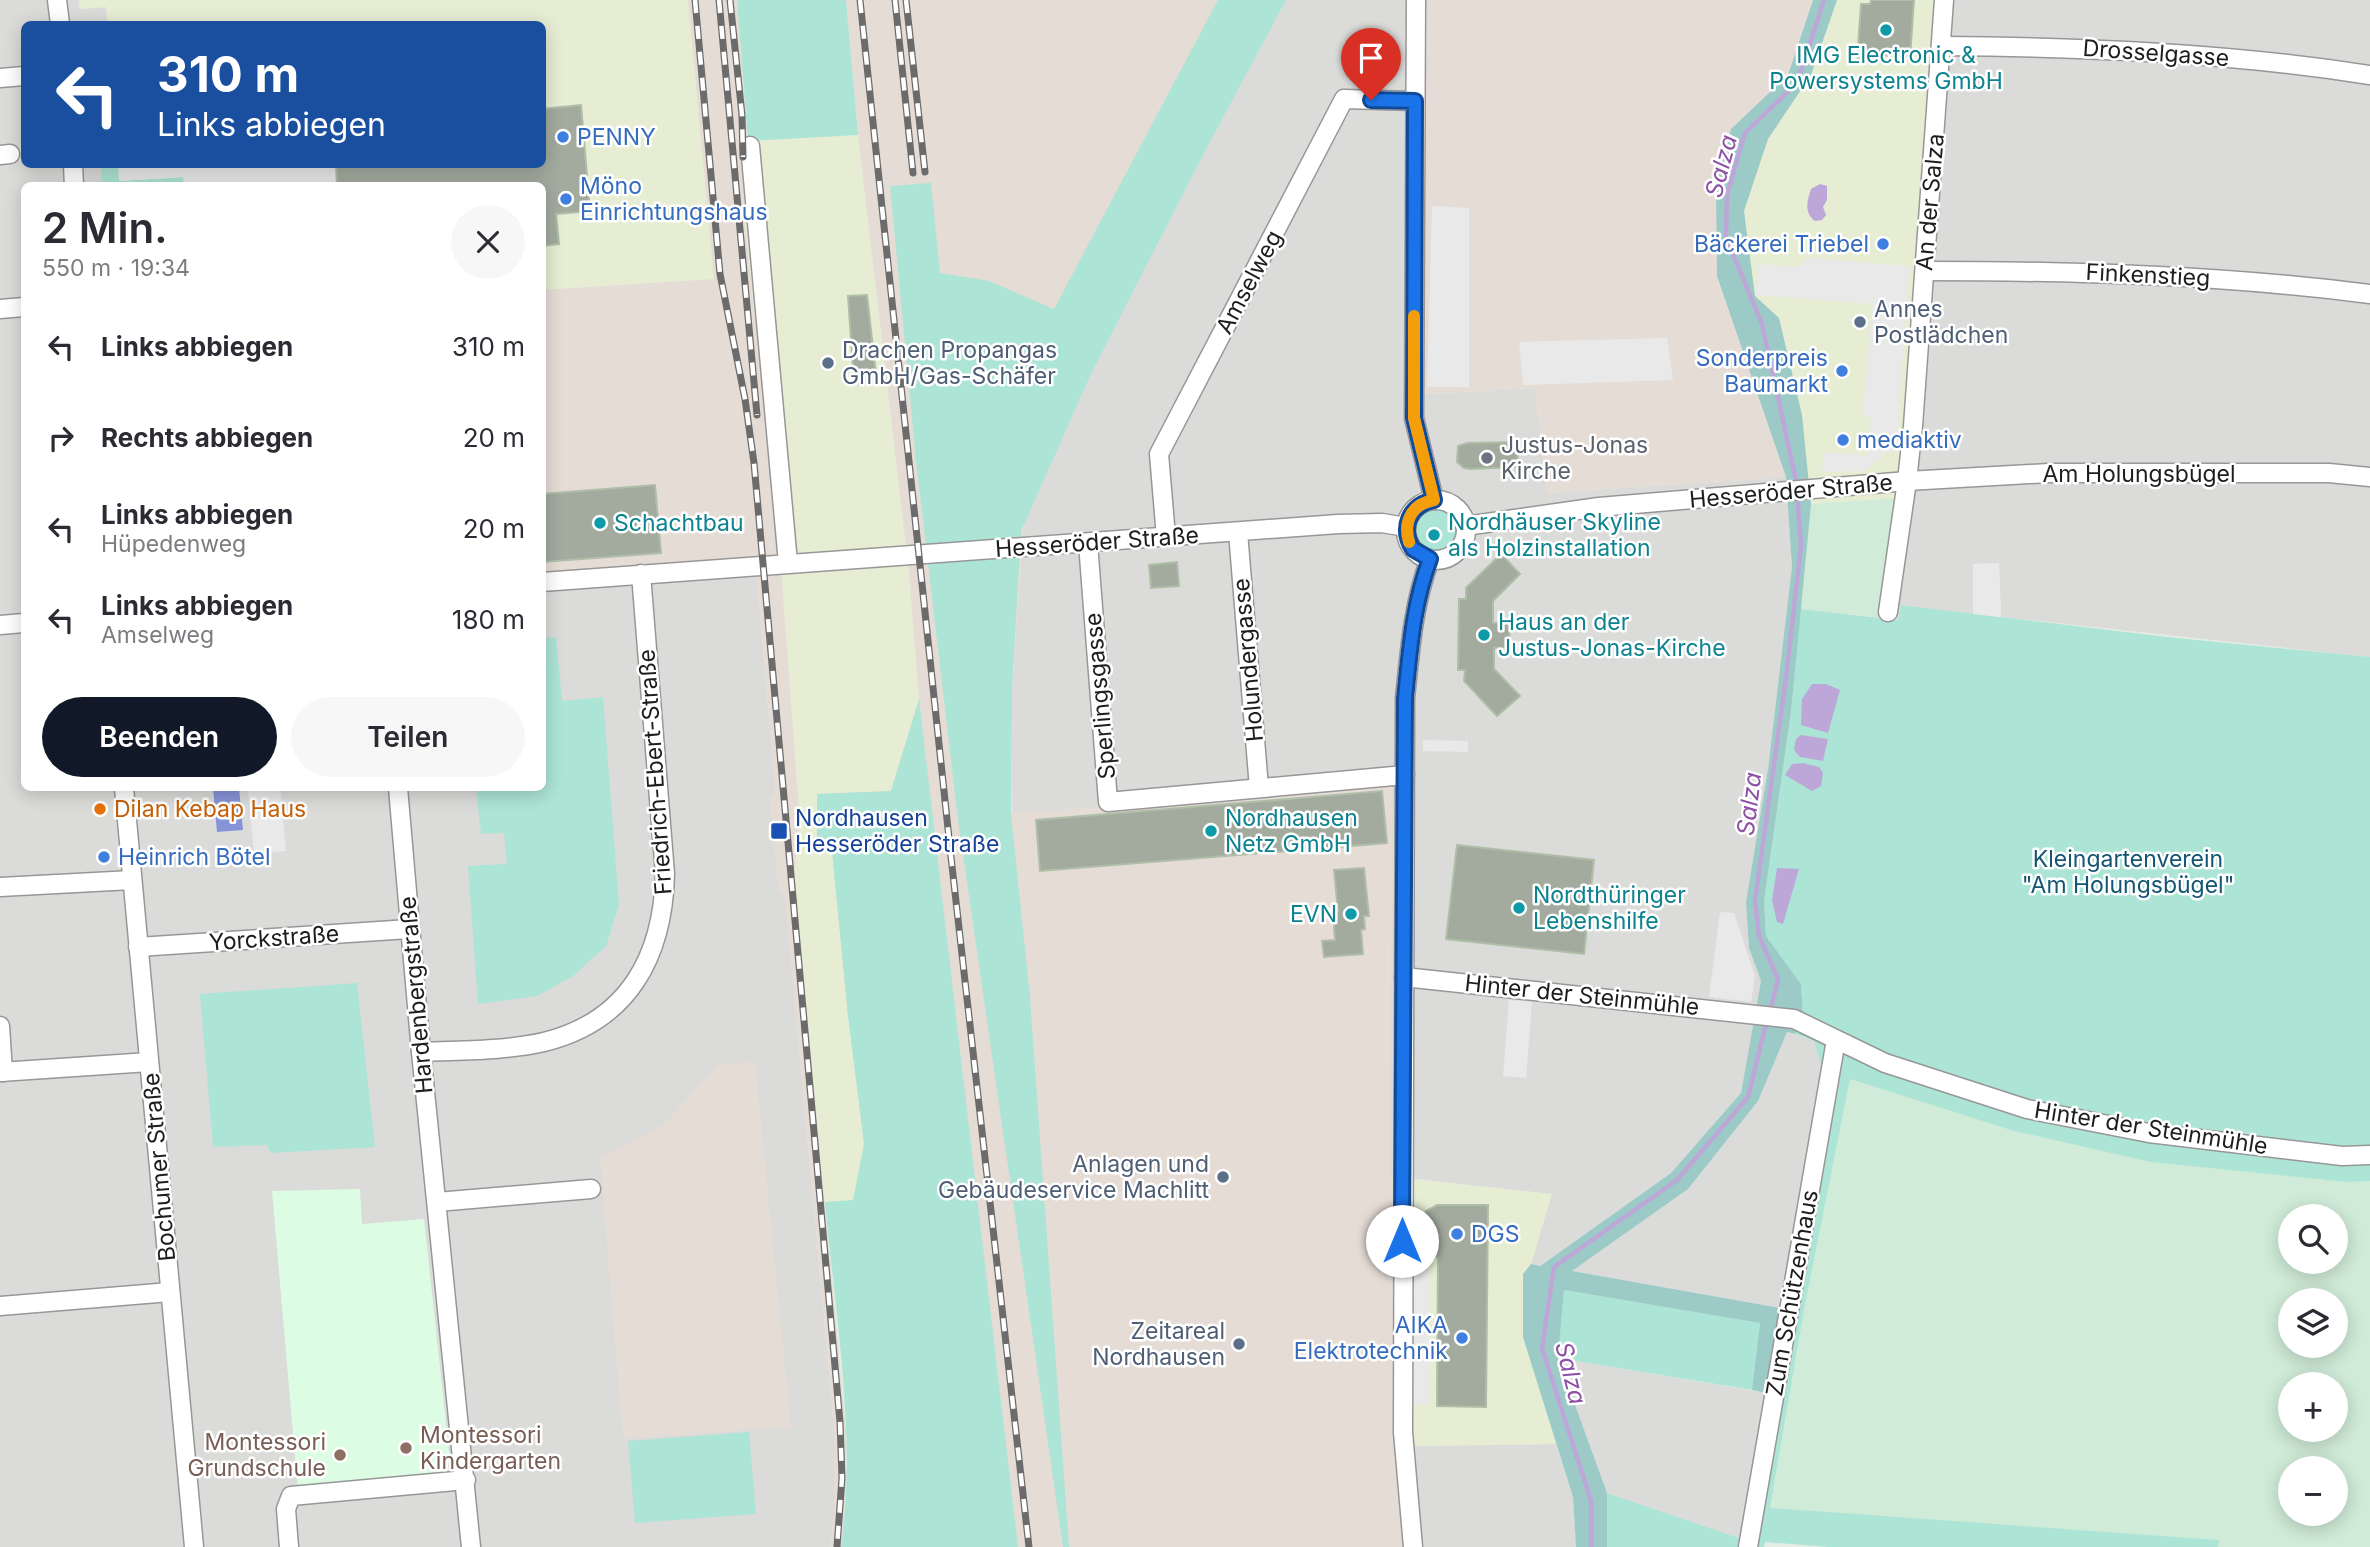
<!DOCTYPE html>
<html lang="de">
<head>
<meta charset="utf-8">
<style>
	:root { --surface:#fff; --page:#f7f7f7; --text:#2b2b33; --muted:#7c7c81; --accent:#111827 }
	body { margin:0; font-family:Inter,sans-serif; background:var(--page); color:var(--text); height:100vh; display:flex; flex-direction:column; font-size:26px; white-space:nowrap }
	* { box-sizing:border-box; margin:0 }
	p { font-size:23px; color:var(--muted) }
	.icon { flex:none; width:38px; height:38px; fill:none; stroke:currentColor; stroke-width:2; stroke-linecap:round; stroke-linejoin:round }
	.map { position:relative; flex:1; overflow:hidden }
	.details { position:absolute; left:21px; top:182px; width:525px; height:609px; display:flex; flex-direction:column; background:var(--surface); border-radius:10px; box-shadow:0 4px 18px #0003 }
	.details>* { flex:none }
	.guide { position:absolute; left:21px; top:21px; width:525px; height:147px; border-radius:10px; box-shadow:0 4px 18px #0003; background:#1a4fa0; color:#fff; overflow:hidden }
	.controls { position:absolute; left:2278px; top:1204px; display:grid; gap:14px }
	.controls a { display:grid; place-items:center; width:70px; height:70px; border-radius:50%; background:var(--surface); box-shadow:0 4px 18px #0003; font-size:35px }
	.pin { position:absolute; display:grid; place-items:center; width:60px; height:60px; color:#fff; margin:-72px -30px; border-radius:50% 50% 50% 0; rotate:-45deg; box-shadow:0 0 7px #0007 }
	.pin .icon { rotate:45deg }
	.me { position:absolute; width:77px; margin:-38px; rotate:0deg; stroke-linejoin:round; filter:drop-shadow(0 0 5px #0008) }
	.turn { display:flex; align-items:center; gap:24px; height:147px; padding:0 21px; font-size:32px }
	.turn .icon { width:91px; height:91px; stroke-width:2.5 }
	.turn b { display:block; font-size:49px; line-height:60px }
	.round { display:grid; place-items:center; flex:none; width:74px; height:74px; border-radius:37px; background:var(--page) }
	.overview { display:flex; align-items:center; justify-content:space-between; height:119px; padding:0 21px }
	h1 { font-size:42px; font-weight:600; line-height:52px }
	.action { display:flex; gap:14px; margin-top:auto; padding:14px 21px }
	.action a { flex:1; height:80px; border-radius:42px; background:var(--accent); color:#fff; font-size:28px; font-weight:600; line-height:80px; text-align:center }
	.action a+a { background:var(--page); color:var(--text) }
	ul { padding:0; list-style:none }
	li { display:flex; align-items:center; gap:21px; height:91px; padding:0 21px }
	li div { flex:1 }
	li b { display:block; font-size:26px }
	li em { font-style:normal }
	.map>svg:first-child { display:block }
	.residential { fill:#dbdbda }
	.commercial { fill:#e6edd3 }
	.industrial { fill:#e6dcd6 }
	.education { fill:#ddfce4 }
	.farmland { fill:#d0ebd8; fill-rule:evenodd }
	.grass { fill:#ace4d5 }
	.forest { fill:#9bcac7 }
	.pitch { fill:#8693d7 }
	.parking { fill:#e9e9e9 }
	.water { fill:#bda7d8 }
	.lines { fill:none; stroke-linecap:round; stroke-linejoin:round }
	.stream { stroke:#bda7d8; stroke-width:4.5 }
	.building { fill:#a3ab9f; stroke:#afbea7; stroke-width:2 }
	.street-casing { stroke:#979797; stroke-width:21 }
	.street { stroke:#fff; stroke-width:18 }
	.rail-casing { stroke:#6b6b6b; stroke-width:7 }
	.rail { stroke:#fff; stroke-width:4.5; stroke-dasharray:13; stroke-linecap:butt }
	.route-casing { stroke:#114b97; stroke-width:18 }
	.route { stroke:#1a73e8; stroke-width:12 }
	.slow { stroke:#f59e0b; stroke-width:12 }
	.culture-dot { fill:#0f9aa8; stroke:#fff; stroke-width:2.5 }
	.shop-dot { fill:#3f7fe0; stroke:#fff; stroke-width:2.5 }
	.service-dot { fill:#5c6f8a; stroke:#fff; stroke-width:2.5 }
	.worship-dot { fill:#6b7280; stroke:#fff; stroke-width:2.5 }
	.food-dot { fill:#e8710a; stroke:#fff; stroke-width:2.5 }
	.transit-dot { fill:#1a4fb4; stroke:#fff; stroke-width:2.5 }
	.education-dot { fill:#8d6e63; stroke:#fff; stroke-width:2.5 }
	.labels { text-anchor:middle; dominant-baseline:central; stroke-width:5; stroke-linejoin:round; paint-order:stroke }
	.street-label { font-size:23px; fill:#1d1d1d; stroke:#fff }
	.culture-label { font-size:23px; fill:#0d838f; stroke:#fff; text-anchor:start }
	.shop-label { font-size:23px; fill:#366cbe; stroke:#fff; text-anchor:start }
	.service-label { font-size:23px; fill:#4e5e75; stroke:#fff; text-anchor:start }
	.worship-label { font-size:23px; fill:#5b616d; stroke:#fff; text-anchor:start }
	.food-label { font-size:23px; fill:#c56008; stroke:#fff; text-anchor:start }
	.transit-label { font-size:23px; fill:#164399; stroke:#fff; text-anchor:start }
	.park-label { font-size:23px; fill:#135573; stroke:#fff }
	.education-label { font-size:23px; fill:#785e54; stroke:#fff; text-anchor:start }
	.water-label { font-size:24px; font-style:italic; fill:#8e51a5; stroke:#fff }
</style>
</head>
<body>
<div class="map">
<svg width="2370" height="1547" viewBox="0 0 2370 1547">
	<rect width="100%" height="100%" fill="#e4ede3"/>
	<g class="residential">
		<polygon points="0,0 79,0 80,9 106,7 108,24 24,24 24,164 118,165 120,181 184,185 24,186 24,788 542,788 543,573 755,556 776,795 770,797 779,892 785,892 834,1428 834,1517 830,1547 0,1547"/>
		<polygon points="1286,0 1425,0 1423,394 1535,388 1547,493 1786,477 1792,567 1768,769 1746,902 1749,948 1761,981 1741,1093 1671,1173 1539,1266 1531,1264 1551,1194 1390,1176 1390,970 1012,814 1012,688 1024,519 1090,376 1202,157"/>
		<polygon points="1934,0 2370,0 2370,657 2001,617 1999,563 1973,564 1973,614 1901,605 1898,620 1876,617 1899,498"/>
		<polygon points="1787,1032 1814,1041 1822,1069 1780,1308 1572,1271 1688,1189 1758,1101"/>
		<polygon points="1558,1358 1766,1393 1739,1538 1607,1493"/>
		<polygon points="1556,1444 1573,1497 1576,1547 1423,1547 1414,1446"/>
	</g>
	<g class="commercial">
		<polygon points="79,0 688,0 715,279 543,290 542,186 337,185 336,165 542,164 542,24 108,24 106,7 80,9"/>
		<polygon points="1837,0 1934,0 1899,498 1811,504 1802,415 1790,361 1779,318 1755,296 1744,211 1768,139 1811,75"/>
		<polygon points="858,135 909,572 919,699 891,791 817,794 832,851 848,1016 864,1144 853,1201 825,1202 794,873 800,823 780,554 744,216 748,141"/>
		<polygon points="1411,1179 1552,1194 1531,1264 1523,1274 1523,1337 1556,1444 1414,1446 1411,1405"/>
	</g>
	<g class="industrial">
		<polygon points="688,0 737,0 748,141 744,216 780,554 800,823 794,873 846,1430 846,1514 841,1547 830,1547 834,1517 834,1428 785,893 779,892 770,796 776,795 755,556 543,573 542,290 714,279"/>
		<polygon points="846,0 1286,0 1202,157 1090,376 1024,519 1012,688 1011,813 1392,786 1390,1176 1411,1179 1411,1405 1423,1547 1009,1547 848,1016 832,851 817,843 817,794 891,791 919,699 909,572 858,135"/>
		<polygon points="1425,0 1813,0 1788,75 1731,129 1717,276 1786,477 1546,493 1535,388 1423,394"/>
		<polygon points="755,1062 791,1427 623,1439 600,1159 665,1124 718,1064"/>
	</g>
	<polygon class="education" points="360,1189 362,1224 424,1219 450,1460 441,1477 298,1491 272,1191"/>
	<g class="farmland">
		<polygon points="1899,498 1876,617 1800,609 1811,504"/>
		<path d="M1850,1079L2014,1131L2151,1162L2346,1182L2370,1181V1547H2218L2219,1540L1770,1509L1804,1310ZM2291,1216H2336V1262H2291ZM2291,1300H2336V1346H2291ZM2291,1384H2336V1430H2291ZM2291,1468H2336V1514H2291Z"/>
	</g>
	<g class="grass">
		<polygon points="737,0 846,0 858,135 748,141"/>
		<polygon points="1218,0 1286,0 1202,157 1090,376 1021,531 1012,688 1011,814 1030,997 1069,1547 1063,1547 958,820 916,461 890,186 931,183 940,273 989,281 1054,309"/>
		<polygon points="101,165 118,165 120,181 184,177 184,185 102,185"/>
		<circle cx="1436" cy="531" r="22"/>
		<polygon points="1901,605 2167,637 2370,657 2370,1181 2346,1182 2151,1162 2014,1131 1850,1079 1804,1310 1770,1508 2219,1540 2218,1547 1829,1547 1765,1542 1764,1547 1607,1547 1607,1493 1739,1538 1822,1069 1814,1041 1795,1034 1803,1014 1801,984 1766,936 1764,901 1791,712 1800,609 1898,620"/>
		<polygon points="556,637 562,701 603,697 619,905 606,946 573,976 537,996 478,1004 468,866 507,864 504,833 481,834 476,788 542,788 543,638"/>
		<path d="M919,699L1018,1547H841C857,1437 835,1312 825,1202L853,1200L864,1144L848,1016L832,851L817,843V794L891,791Z"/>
		<polygon points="357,983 375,1147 271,1153 267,1145 213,1147 200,994"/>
		<polygon points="1564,1290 1760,1323 1752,1390 1558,1358"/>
		<polygon points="749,1432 756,1514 635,1523 628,1441"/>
	</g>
	<polygon class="forest" points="1813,0 1837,0 1811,75 1768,139 1744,211 1755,296 1779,318 1802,415 1811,504 1791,712 1764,901 1766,936 1801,984 1803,1014 1795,1034 1787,1032 1758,1101 1688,1189 1572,1271 1780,1308 1766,1393 1752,1390 1760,1323 1564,1290 1558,1358 1607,1493 1607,1547 1576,1547 1573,1497 1523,1337 1523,1274 1531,1264 1540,1266 1671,1173 1741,1093 1761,981 1749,948 1746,902 1768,769 1792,567 1786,477 1717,276 1716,185 1731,129 1788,75"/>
	<polygon class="pitch" points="213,788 239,788 243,830 217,832"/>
	<g class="parking">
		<polygon points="118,165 336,165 338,185 184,185 183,177 119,181"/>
		<polygon points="1432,206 1469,208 1469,387 1427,387"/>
		<polygon points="1806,258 1909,266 1896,453 1887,452 1864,471 1822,472 1824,452 1868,456 1871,417 1863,416 1872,304 1756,295 1758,264 1801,267"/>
		<polygon points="1667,338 1673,380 1523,385 1519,342"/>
		<polygon points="1999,563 2001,617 1973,614 1973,564"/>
		<polygon points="1423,740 1468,741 1468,752 1423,751"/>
		<polygon points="248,788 280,788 286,851 254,854"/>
		<polygon points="1720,912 1734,913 1755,976 1751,1002 1709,997"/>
		<polygon points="1509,1000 1532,1002 1526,1078 1503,1076"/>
		<polygon points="1411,1260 1430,1260 1429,1404 1411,1405"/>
	</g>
	<g class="water">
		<path d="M1820,184L1827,186V200L1823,207L1826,215L1822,220L1815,221C1804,213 1807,201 1811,189Z"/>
		<polygon points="1812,684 1826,684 1840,690 1828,733 1801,725 1802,699"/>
		<polygon points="1801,735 1828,739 1823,761 1800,757 1794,750 1796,739"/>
		<polygon points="1803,763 1819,767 1823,773 1821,786 1812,791 1785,775 1792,764"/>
		<polygon points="1777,868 1799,869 1783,924 1777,922 1772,900"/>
	</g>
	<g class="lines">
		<g class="stream">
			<polyline points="1797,485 1762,324 1726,237 1727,194 1745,133 1797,83 1824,0"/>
			<polyline points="1770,1012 1778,979 1759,936 1755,901 1786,677 1801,546 1797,493"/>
			<polyline points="1591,1547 1591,1501 1542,1348 1554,1267 1677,1180 1748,1097 1767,1020"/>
		</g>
	</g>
	<g class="building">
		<polygon points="1871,0 1914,0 1910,57 1876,55 1876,63 1857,61 1861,4 1870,4"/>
		<polygon points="581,105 590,211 556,214 559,244 542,246 542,186 337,186 336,164 542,164 542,109"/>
		<polygon points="867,295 877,383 859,385 857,367 853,367 848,296"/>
		<polygon points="1517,442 1518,467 1470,469 1464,468 1457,462 1458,446 1467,443"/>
		<polygon points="655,485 661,553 542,562 542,494"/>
		<polygon points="1501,554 1520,574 1493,601 1493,623 1509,623 1510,648 1494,648 1494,669 1520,696 1497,716 1464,681 1465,670 1458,670 1459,599 1466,599 1466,588"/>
		<polygon points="1177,562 1179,586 1151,588 1149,565"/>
		<polygon points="1382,791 1387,843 1040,871 1036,820"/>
		<polygon points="1457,845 1594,860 1584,954 1446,939"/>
		<polygon points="1364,868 1369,916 1364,916 1365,929 1361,930 1363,954 1324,957 1322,941 1335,940 1333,912 1338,911 1334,870"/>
		<polygon points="1437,1205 1488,1205 1486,1407 1437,1406 1438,1257 1426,1257 1426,1211"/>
	</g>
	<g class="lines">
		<g class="street-casing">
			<g id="street">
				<polyline points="57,0 60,24"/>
				<polyline points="1416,0 1414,418 1434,500"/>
				<path d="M1941,46C2085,47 2228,53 2370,75"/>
				<polyline points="0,78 24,76"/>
				<polyline points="750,146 788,563"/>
				<polyline points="0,155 10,154"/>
				<polyline points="73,164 74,186"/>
				<path d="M1925,271C2074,271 2222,275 2370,294"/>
				<polyline points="0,309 24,307"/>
				<circle cx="1436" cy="530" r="30"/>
				<polyline points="1465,526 1599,507 1907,481 2049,473 2329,473 2370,477"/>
				<polyline points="1238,532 1259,788"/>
				<polyline points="1166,537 1159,454 1344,99 1415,101"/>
				<polyline points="1088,543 1108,802 1405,775"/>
				<polyline points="542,582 1338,524 1382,523 1406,527"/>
				<polyline points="1888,612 1907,481 1913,426 1944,0"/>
				<polyline points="0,625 24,623"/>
				<polyline points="124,788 194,1547"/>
				<polyline points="398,788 421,1052 471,1547"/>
				<polyline points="0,887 132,880"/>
				<polyline points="138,947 409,929"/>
				<polyline points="1404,977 1794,1019 1885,1063 2027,1109 2149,1133 2342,1156 2370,1155"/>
				<polyline points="0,1026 3,1072"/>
				<path d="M421,1052C461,1050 505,1051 544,1042C629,1021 663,956 665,874L641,574"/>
				<polyline points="0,1072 149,1062"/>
				<polyline points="437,1202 591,1189"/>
				<polyline points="0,1306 170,1292"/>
				<polyline points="289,1547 286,1509 291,1496 466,1480"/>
				<path d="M1413,1547L1403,1432L1405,698C1410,651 1413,604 1430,559"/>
				<polyline points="1748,1547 1836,1040"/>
			</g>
		</g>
		<use href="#street" class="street"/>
		<g class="rail-casing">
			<g id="rail">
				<polyline points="695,0 720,274 745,399 754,463 840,1422 842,1478 837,1547"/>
				<polyline points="719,0 757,415"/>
				<polyline points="730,0 742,115 743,157"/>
				<polyline points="860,0 951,857 1029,1547"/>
				<polyline points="895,0 913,173"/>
				<polyline points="906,0 925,172"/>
			</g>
		</g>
		<use href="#rail" class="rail"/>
	</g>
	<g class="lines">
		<g class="route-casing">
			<path id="route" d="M1371,100L1415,101L1414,418L1434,500C1409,505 1400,528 1413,549L1430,559C1413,604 1410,650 1405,698L1402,1241"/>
		</g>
		<use href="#route" class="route"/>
		<path class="slow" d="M1409,542C1403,521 1412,504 1434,500L1414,418V316"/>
	</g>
	<g class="culture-dot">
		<circle cx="1886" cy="30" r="7"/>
		<circle cx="600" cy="523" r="7"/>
		<circle cx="1434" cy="535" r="7"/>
		<circle cx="1484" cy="635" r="7"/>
		<circle cx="1211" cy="831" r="7"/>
		<circle cx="1519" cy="908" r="7"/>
		<circle cx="1351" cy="914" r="7"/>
	</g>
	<g class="shop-dot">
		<circle cx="563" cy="137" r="7"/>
		<circle cx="566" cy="199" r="7"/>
		<circle cx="1883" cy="244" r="7"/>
		<circle cx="1842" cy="371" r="7"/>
		<circle cx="1843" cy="440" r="7"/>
		<circle cx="104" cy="857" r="7"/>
		<circle cx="1457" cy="1234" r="7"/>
		<circle cx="1462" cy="1338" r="7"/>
	</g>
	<g class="service-dot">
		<circle cx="1860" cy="322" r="7"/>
		<circle cx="828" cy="363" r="7"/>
		<circle cx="1223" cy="1177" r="7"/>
		<circle cx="1239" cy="1344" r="7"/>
	</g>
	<circle class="worship-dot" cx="1487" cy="458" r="7"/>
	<circle class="food-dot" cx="100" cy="809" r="7"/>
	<rect class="transit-dot" x="770" y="822" width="18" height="18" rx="3.5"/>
	<g class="education-dot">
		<circle cx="406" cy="1448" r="7"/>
		<circle cx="340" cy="1455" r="7"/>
	</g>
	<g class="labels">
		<g class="street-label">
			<text transform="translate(2156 53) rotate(4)">Drosselgasse</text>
			<text transform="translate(1930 202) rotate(-85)">An der Salza</text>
			<text transform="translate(2148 275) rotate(3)">Finkenstieg</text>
			<text transform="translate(1249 282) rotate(-62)">Amselweg</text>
			<text x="2139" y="474">Am Holungsbügel</text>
			<text transform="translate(1791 491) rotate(-5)">Hesseröder Straße</text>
			<text transform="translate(1097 542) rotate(-4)">Hesseröder Straße</text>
			<text transform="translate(1248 660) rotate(-95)">Holundergasse</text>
			<text transform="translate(1100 696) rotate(-95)">Sperlingsgasse</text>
			<text transform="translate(655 772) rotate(-94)">Friedrich-Ebert-Straße</text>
			<text transform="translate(274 938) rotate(-4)">Yorckstraße</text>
			<text transform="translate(416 995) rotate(-95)">Hardenbergstraße</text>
			<text transform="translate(1582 995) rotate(6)">Hinter der Steinmühle</text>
			<text transform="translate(2151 1128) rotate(9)">Hinter der Steinmühle</text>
			<text transform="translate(159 1167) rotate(-95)">Bochumer Straße</text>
			<text transform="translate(1792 1293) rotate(-80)">Zum Schützenhaus</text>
		</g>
		<g class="culture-label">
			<text x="1886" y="55" text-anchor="middle">IMG Electronic &amp;<tspan x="1886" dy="26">Powersystems GmbH</tspan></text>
			<text x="1448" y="522">Nordhäuser Skyline<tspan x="1448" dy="26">als Holzinstallation</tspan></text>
			<text x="614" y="523">Schachtbau</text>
			<text x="1498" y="622">Haus an der<tspan x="1498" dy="26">Justus-Jonas-Kirche</tspan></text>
			<text x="1225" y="818">Nordhausen<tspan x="1225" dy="26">Netz GmbH</tspan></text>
			<text x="1533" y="895">Nordthüringer<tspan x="1533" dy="26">Lebenshilfe</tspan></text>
			<text x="1337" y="914" text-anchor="end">EVN</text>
		</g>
		<g class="shop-label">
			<text x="577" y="137">PENNY</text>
			<text x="580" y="186">Möno<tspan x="580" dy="26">Einrichtungshaus</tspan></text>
			<text x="1869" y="244" text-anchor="end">Bäckerei Triebel</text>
			<text x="1828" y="358" text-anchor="end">Sonderpreis<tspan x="1828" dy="26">Baumarkt</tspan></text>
			<text x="1857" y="440">mediaktiv</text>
			<text x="118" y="857">Heinrich Bötel</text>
			<text x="1471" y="1234">DGS</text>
			<text x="1448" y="1325" text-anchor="end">AIKA<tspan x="1448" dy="26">Elektrotechnik</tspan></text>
		</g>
		<g class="service-label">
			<text x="1874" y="309">Annes<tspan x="1874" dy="26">Postlädchen</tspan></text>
			<text x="842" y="350">Drachen Propangas<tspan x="842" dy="26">GmbH/Gas-Schäfer</tspan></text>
			<text x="1209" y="1164" text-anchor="end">Anlagen und<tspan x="1209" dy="26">Gebäudeservice Machlitt</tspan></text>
			<text x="1225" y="1331" text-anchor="end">Zeitareal<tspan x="1225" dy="26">Nordhausen</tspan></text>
		</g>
		<g class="worship-label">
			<text x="1501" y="445">Justus-Jonas<tspan x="1501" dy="26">Kirche</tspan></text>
		</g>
		<g class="food-label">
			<text x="114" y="809">Dilan Kebap Haus</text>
		</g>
		<g class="transit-label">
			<text x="795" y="818">Nordhausen<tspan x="795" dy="26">Hesseröder Straße</tspan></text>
		</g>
		<g class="park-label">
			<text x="2128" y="859">Kleingartenverein<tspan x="2128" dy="26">"Am Holungsbügel"</tspan></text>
		</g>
		<g class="education-label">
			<text x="420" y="1435">Montessori<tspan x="420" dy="26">Kindergarten</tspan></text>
			<text x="326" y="1442" text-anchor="end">Montessori<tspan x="326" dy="26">Grundschule</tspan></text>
		</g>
		<g class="water-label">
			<text transform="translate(1721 166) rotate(-75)">Salza</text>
			<text transform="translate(1749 804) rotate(-83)">Salza</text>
			<text transform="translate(1571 1373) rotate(76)">Salza</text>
		</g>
	</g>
</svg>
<div class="controls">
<a><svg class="icon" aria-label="search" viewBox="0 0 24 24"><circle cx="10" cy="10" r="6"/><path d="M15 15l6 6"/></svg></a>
<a><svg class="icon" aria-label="layers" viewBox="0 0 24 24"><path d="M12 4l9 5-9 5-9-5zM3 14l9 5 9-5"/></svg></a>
<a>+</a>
<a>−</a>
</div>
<div class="pin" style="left:1371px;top:100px;background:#d93025"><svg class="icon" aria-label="arrive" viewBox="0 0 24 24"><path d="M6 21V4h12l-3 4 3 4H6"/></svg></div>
<svg class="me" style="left:1402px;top:1241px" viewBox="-20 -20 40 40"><circle r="19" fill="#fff"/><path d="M0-13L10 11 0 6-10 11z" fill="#1a73e8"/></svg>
<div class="guide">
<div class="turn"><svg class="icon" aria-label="left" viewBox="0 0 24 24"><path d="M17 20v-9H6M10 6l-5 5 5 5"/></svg><div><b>310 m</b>Links abbiegen</div></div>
</div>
<section class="details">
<div class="overview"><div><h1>2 Min.</h1><p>550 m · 19:34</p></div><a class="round"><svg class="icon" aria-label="close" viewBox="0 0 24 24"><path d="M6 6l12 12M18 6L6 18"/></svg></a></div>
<ul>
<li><svg class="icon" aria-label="left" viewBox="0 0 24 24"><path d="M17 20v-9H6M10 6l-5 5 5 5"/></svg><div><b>Links abbiegen</b></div><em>310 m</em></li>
<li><svg class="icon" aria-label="right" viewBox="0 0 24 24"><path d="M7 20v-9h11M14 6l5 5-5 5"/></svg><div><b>Rechts abbiegen</b></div><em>20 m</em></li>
<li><svg class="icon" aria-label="left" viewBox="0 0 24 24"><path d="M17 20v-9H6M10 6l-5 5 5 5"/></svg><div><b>Links abbiegen</b><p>Hüpedenweg</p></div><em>20 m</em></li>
<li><svg class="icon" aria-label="left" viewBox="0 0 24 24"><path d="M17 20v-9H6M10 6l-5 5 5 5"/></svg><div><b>Links abbiegen</b><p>Amselweg</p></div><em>180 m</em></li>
</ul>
<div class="action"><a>Beenden</a><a>Teilen</a></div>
</section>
</div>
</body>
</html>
